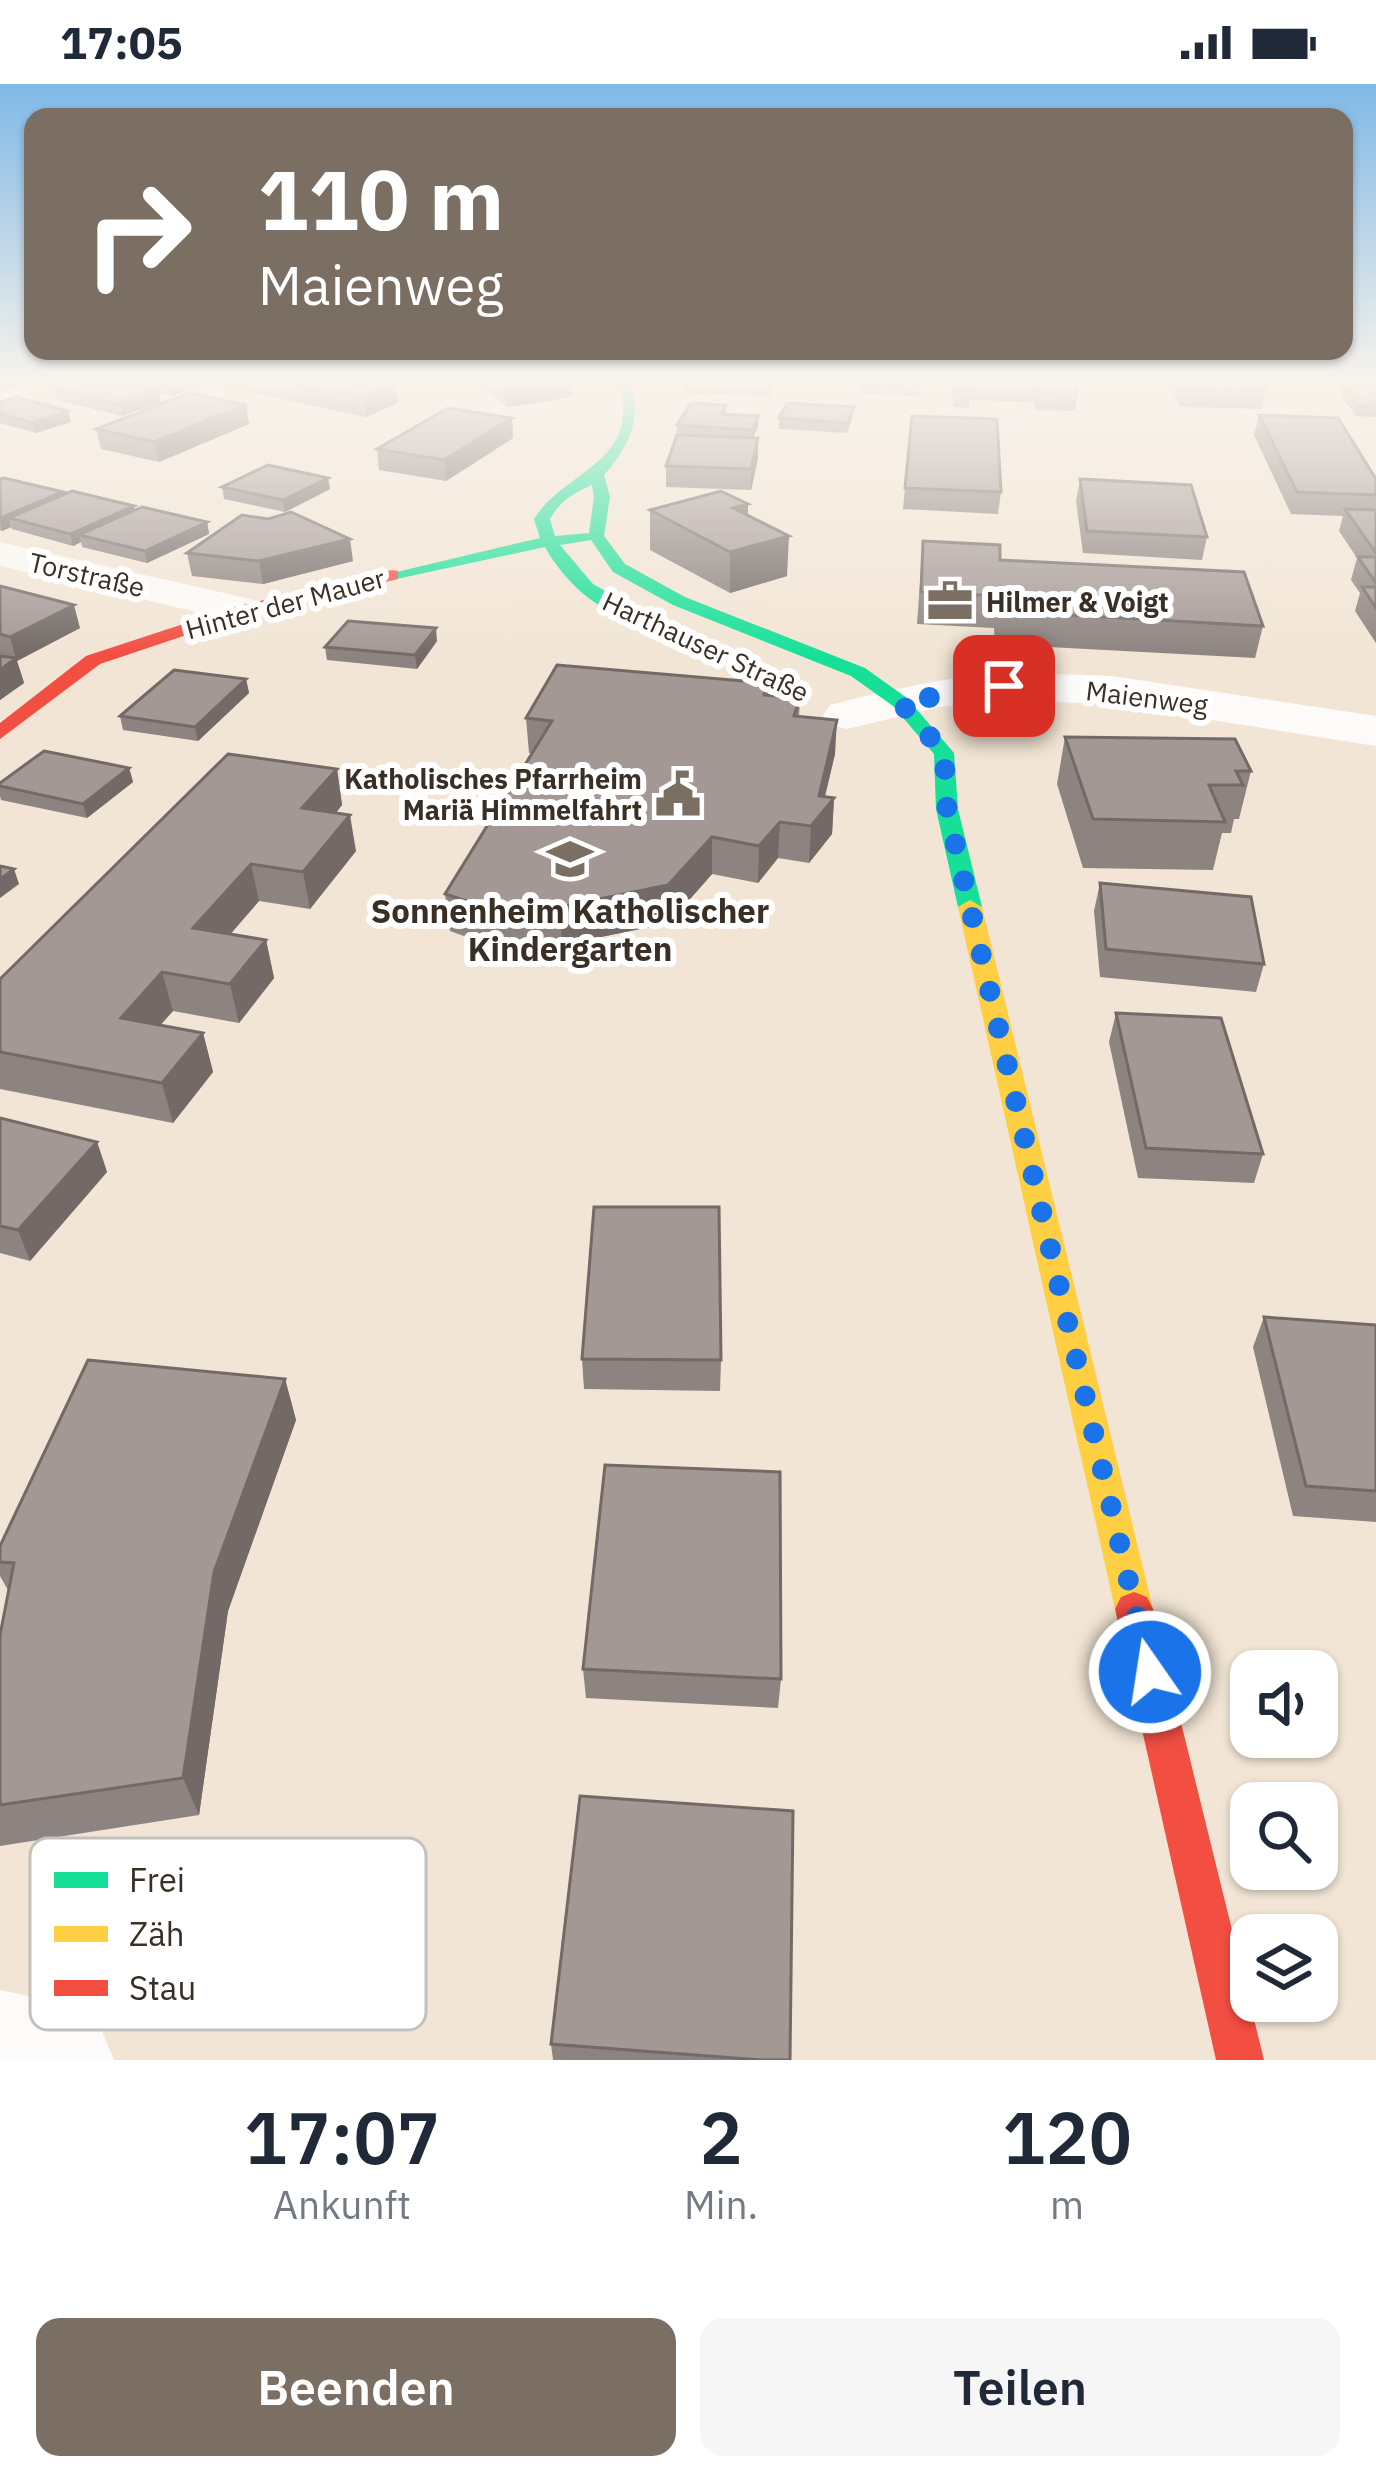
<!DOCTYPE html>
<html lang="de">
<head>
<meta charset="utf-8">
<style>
	:root { --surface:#fff; --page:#f6f6f7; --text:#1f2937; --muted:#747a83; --accent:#7a6f62 }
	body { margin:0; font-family:"IBM Plex Sans",sans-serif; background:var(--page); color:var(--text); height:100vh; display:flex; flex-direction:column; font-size:45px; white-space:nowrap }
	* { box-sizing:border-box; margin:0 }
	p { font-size:39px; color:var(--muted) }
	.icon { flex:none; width:66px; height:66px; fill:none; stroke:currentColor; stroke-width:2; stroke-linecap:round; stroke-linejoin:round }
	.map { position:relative; height:1976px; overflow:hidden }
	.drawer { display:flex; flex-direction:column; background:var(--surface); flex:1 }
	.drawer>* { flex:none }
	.guide { position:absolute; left:24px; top:24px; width:1329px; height:252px; border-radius:24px; box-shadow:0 3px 9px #0004; background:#7a6f62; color:#fff; overflow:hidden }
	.buttons { position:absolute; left:1230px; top:1566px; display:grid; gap:24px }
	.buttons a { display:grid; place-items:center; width:108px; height:108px; border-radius:24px; background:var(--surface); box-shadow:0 3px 9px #0004; font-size:60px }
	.pin { position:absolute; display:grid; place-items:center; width:102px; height:102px; color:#fff; margin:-51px; border-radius:24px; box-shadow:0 6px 18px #0006 }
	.me { position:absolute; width:132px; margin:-66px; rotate:347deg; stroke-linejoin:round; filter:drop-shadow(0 0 9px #0008) }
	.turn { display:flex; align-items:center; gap:42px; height:252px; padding:0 36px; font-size:54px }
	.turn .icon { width:156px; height:156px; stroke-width:2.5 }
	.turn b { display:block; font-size:84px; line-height:102px }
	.eta { display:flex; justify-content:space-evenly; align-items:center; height:204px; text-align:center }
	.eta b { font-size:72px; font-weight:600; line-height:84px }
	.action { display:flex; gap:24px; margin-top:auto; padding:24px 36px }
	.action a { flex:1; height:138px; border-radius:24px; background:var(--accent); color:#fff; font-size:48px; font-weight:600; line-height:138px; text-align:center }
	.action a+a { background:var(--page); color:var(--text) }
	.status { display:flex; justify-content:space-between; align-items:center; height:84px; padding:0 60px; background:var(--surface); direction:ltr }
	.status svg { height:33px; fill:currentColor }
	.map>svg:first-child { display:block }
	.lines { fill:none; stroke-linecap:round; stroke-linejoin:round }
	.lane { fill:#fdfbf9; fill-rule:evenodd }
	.street { fill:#fdfbf9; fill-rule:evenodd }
	.fast { fill:#16e098; fill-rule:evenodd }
	.slow { fill:#ffcf43; fill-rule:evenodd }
	.jam { fill:#f24e42; fill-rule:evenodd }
	.wall { fill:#8d8380 }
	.shaded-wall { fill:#736a68 }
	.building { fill:#a49895; stroke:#736a68; stroke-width:3 }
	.route { stroke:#1a73e8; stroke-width:21; stroke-dasharray:0 37.8 }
	.labels { text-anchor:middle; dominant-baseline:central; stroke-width:12; stroke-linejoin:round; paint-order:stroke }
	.far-street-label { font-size:27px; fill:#392f24; stroke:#fff }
	.far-poi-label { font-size:27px; font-weight:bold; fill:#392f24; stroke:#fff; text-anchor:start }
	.poi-label { font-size:33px; font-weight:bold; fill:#392f24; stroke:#fff }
	.key { fill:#fff; stroke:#c4c1bd; stroke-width:3 }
	.key-label { font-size:33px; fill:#392f24 }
</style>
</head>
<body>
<div class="status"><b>17:05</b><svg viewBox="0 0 49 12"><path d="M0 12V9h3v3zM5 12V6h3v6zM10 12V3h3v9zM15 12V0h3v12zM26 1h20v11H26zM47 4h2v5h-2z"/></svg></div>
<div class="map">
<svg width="1376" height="1976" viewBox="0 0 1376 1976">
	<rect width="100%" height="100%" fill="#f2e5d5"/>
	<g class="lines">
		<polygon class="lane" points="37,296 64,296 0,319 0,308"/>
		<g class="street">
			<polygon points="0,458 259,517 265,526 259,535 244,539 0,482"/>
			<path d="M1004,588L1112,592L1376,632V662L1112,620L1004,616L939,623L847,645L830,641L823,631L830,621C888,606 945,594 1004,588Z"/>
			<polygon points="0,1906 56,1918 97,1935 114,1976 0,1976"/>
		</g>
		<path class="fast" d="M616,296H629C644,332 629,363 604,391L610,413L604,452L625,480L685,513L865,584L907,614L954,669L958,725L982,823L978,828L970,830L958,823L936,725L934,670L893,622L851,592L673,521L613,488L591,456L560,461L593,500L638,525V533C601,535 561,493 545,463L392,496L384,491L540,454L534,435C565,386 648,375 616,296ZM592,401L594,413L589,449L555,452L550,435C561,416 572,410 592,401Z"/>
		<polygon class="slow" points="970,816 982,823 1153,1525 1147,1537 1134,1542 1121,1537 1115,1525 958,823"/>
		<g class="jam">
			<polygon points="392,486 398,487 398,495 249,530 100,580 0,655 0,639 86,572 238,522"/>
			<polygon points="1134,1508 1147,1513 1153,1525 1264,1976 1216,1976 1115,1525 1121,1513"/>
		</g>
	</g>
	<g class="wall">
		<polygon points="0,296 35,296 9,305 0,302"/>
		<polygon points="82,296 377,296 396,300 398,319 366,333 196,297 197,302 171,312 159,310 161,318 122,332 57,316 54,305"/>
		<polygon points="472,296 575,296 575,299 571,300 572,313 508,323"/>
		<polygon points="685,296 772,296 770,312 685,309"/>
		<polygon points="861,296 920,296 919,312 860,310"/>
		<polygon points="952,296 1075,296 1078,308 1075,327 1035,326 1034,318 970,316 969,324 953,323"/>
		<polygon points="1165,296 1260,296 1266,306 1262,325 1180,323"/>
		<polygon points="1342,301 1376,302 1376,333 1356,332 1340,311"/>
		<polygon points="0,318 71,338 36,349 0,339"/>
		<polygon points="246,321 249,340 159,378 101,365 96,345"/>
		<polygon points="726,321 726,330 759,332 758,343 753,354 758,374 751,406 666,403 666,382 677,351 677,341"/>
		<polygon points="1259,331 1376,395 1376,559 1355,527 1360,509 1351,496 1357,474 1339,447 1343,432 1291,430 1254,351"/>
		<polygon points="912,332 1001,408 998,430 903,425"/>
		<polygon points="853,333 847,349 779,345 779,334"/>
		<polygon points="512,334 513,354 446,397 379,386 377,365"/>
		<polygon points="328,394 330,405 285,428 224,415 222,403"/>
		<polygon points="0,395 63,408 64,411 135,426 207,438 209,450 147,479 82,463 81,458 73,462 12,445 11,443 2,447 0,446"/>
		<polygon points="1080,395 1207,453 1202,476 1083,469 1076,417"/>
		<polygon points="748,420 748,431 787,492 730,509 650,466 650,426"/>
		<polygon points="923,457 1263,542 1255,574 995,560 994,544 917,540"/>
		<polygon points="187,469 353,477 263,500 192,492"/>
		<polygon points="0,502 80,544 17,577 24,599 0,616"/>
		<polygon points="437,557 417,585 327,576 325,563"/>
		<polygon points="246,595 249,609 198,657 123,646 120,632"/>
		<polygon points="768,599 768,611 800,614 799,633 835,670 825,713 834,714 832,750 809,779 778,774 758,799 712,790 669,839 562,861 497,864 450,847 445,810 532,669 529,669 526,634"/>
		<polygon points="1065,653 1251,687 1239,735 1234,735 1231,749 1222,749 1213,786 1083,784 1057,700"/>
		<polygon points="129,684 133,698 87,734 1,716 0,712 0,699"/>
		<polygon points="337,685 342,721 336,729 356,767 310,825 259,817 230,850 266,856 274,894 239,939 173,927 160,941 203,949 213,988 173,1039 0,1005 0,895"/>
		<polygon points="1100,799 1264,880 1256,908 1100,893 1094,827"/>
		<polygon points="1116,929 1263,1070 1254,1099 1138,1094 1109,958"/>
		<polygon points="0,1034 97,1058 107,1088 30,1177 0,1169"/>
		<polygon points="1264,1233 1376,1241 1376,1438 1293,1432 1253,1263"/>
		<polygon points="582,1275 721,1276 720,1307 584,1305"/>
		<polygon points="285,1295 296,1336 228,1527 199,1731 0,1762 0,1551 9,1508 0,1492 0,1462"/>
		<polygon points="583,1585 781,1595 778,1624 586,1614"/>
		<polygon points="551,1960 790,1976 553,1976"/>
	</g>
	<g class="shaded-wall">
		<polygon points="7,296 35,296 9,305"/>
		<polygon points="179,296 196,296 197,302 171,312 169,302"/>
		<polygon points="552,296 575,296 575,299 571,300 572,313 508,323 506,303"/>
		<polygon points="396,300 398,319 366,333 364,313"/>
		<polygon points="159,308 161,318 122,332 120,321"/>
		<polygon points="246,321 249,340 159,378 154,358"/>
		<polygon points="68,327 71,338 36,349 33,339"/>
		<polygon points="759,332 758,343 751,357 751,346"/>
		<polygon points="512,334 513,354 446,397 444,376"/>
		<polygon points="758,354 758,374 751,406 751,385"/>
		<polygon points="328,394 330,405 285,428 283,416"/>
		<polygon points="63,408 66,420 9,434 11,443 2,447 0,434"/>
		<polygon points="748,420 747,460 733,424"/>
		<polygon points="134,422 136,434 79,451 81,458 73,462 70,450"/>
		<polygon points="207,438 209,450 147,479 145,467"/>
		<polygon points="789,452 787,492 730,509 730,468"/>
		<polygon points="350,455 353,477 263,500 259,477"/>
		<polygon points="74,521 80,544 17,577 24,599 0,616 0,586 16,575 10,553"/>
		<polygon points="436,544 437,557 417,585 415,571"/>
		<polygon points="246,595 249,609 198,657 195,643"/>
		<polygon points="837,636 835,670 820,731 834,714 832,750 809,779 811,742"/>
		<polygon points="129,684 133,698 87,734 83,720"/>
		<polygon points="337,685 342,721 309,760 302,724"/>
		<polygon points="350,731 356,767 310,825 303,788"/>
		<polygon points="780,738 778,774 758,799 759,762"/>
		<polygon points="712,753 712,790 669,839 562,861 560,823"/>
		<polygon points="251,780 259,817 203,882 193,844"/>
		<polygon points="14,785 19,800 0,814 0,795"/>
		<polygon points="266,856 274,894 239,939 230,900"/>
		<polygon points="162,888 173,927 132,973 121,934"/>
		<polygon points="203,949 213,988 173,1039 162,999"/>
		<polygon points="97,1058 107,1088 30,1177 18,1146"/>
		<polygon points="285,1295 296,1336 228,1527 199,1731 183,1694 214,1488"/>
	</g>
	<g class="building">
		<polygon points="82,296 111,296 159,308 120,321 54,305"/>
		<polygon points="135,296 183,296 169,302"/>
		<polygon points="283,296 377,296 396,300 364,313"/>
		<polygon points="497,296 552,296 506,303"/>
		<polygon points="861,296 920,296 920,302 861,300"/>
		<polygon points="955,296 970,296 971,304 955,304"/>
		<polygon points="974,296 1075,296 1078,308 1038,307 1036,298"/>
		<polygon points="1179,296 1260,296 1266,306 1183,304"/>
		<polygon points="1342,301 1376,302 1376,322 1359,322"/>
		<polygon points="189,309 246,321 154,358 96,345"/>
		<polygon points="16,313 68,327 33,339 0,329 0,318"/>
		<polygon points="691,319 726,321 721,330 759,332 751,346 677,341"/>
		<polygon points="787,319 854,323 848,339 779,334"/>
		<polygon points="448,324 512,334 444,376 377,365"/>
		<polygon points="1259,331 1338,334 1376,395 1376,411 1297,408"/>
		<polygon points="912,332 997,335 1001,408 905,404"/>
		<polygon points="677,351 758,354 751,385 666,382"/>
		<polygon points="268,381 328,394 283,416 222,403"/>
		<polygon points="4,394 63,408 0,434 0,395"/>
		<polygon points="1080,395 1191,401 1207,453 1087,447"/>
		<polygon points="72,407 134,422 70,450 9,434"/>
		<polygon points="721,407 748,420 733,424 789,452 730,468 650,426"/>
		<polygon points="142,423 207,438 145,467 79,451"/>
		<polygon points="1345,425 1376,426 1376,469"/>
		<polygon points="291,428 350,455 259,477 187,469 242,431 268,435"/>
		<polygon points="923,457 1000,461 1000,476 1244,488 1263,542 999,527 999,512 921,508"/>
		<polygon points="1358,473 1376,473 1376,499"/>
		<polygon points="0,502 74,521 10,553 0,550"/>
		<polygon points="1362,503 1376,503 1376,524"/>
		<polygon points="348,537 436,544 415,571 325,563"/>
		<polygon points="0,572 16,574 0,586"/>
		<polygon points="557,581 768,599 764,611 800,614 794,632 837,636 819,712 834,714 811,742 780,738 759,762 712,753 668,801 560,823 494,826 445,810 552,637 526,634"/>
		<polygon points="174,586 246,595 195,643 120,632"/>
		<polygon points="1065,653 1235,655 1251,687 1236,687 1243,701 1209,701 1225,738 1093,735"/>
		<polygon points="44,667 129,684 83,720 0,702 0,699"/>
		<polygon points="228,670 337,685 302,724 350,731 303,788 251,780 193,844 266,856 230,900 162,888 121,934 203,949 162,999 0,968 0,895"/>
		<polygon points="0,782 14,785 0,795"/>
		<polygon points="1100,799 1251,813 1264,880 1106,865"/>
		<polygon points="1116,929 1221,934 1263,1070 1146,1064"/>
		<polygon points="0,1034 97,1058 18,1146 0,1142"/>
		<polygon points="594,1123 719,1123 721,1276 582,1275"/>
		<polygon points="1264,1233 1376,1241 1376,1407 1306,1402"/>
		<polygon points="88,1276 285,1295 214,1488 183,1694 0,1721 0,1551 14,1479 0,1478 0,1462"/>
		<polygon points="605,1381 780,1388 781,1595 583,1585"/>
		<polygon points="580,1712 793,1727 790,1976 761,1976 551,1960"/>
	</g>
	<linearGradient id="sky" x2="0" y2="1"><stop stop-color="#7fb9e8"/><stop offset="0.52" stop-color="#f9f3ec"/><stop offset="1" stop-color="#f9f3ec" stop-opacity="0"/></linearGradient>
	<rect width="1376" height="573" fill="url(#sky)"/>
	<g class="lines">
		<polyline class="route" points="1004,602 900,618 944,669 947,725 1150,1588"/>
	</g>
	<defs>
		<g id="office-bare" transform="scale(3.6)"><path d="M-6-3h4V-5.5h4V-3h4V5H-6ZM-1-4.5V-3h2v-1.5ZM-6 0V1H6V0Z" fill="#7a6f62" stroke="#fff" stroke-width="2.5" paint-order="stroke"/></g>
		<g id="civic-bare" transform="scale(3.6)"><path d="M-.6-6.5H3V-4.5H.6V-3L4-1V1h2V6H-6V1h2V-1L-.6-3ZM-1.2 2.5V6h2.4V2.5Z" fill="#7a6f62" stroke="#fff" stroke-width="2.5" paint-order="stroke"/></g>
		<g id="school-bare" transform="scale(3.6)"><path d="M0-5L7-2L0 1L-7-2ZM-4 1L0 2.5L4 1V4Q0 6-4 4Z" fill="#7a6f62" stroke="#fff" stroke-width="2.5" paint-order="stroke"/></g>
	</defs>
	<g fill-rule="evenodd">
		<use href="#office-bare" x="950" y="517"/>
		<use href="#civic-bare" x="678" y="710"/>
		<use href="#school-bare" x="570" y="775"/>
	</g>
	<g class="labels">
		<g class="far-street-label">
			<text transform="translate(87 490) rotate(13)">Torstraße</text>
			<text transform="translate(285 519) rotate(-15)">Hinter der Mauer</text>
			<text transform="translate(706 562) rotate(25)">Harthauser Straße</text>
			<text transform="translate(1147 613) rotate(7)">Maienweg</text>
		</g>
		<g class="far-poi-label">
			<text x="986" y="517">Hilmer &amp; Voigt</text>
			<text x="642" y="694" text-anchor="end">Katholisches Pfarrheim<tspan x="642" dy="31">Mariä Himmelfahrt</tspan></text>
		</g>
		<g class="poi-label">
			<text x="570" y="826">Sonnenheim Katholischer<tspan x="570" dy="38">Kindergarten</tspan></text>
		</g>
	</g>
	<rect x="30" y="1754" width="396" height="192" rx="18" class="key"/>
	<rect x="54" y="1788" width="54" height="16" fill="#16e098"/>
	<rect x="54" y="1842" width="54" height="16" fill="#ffcf43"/>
	<rect x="54" y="1896" width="54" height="16" fill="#f24e42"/>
	<g class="key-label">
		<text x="129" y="1808">Frei</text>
		<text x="129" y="1862">Zäh</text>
		<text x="129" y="1916">Stau</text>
	</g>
</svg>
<div class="buttons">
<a><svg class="icon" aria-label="sound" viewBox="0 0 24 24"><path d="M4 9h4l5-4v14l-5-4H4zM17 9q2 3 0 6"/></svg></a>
<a><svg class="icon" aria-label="search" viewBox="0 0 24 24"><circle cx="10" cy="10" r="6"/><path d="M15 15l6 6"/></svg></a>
<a><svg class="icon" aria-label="layers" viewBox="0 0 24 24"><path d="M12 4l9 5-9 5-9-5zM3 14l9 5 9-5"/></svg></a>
</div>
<div class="pin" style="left:1004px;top:602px;background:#d93025"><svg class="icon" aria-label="arrive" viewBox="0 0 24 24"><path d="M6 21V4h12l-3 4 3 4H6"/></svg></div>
<svg class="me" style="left:1150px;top:1588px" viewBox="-20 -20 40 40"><circle r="17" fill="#1a73e8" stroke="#fff" stroke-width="3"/><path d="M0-11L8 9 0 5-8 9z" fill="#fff"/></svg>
<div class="guide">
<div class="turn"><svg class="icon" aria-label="right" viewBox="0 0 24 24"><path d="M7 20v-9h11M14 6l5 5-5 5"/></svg><div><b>110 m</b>Maienweg</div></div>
</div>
</div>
<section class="drawer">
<div class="eta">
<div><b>17:07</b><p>Ankunft</p></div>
<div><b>2</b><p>Min.</p></div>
<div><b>120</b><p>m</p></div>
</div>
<div class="action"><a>Beenden</a><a>Teilen</a></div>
</section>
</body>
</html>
